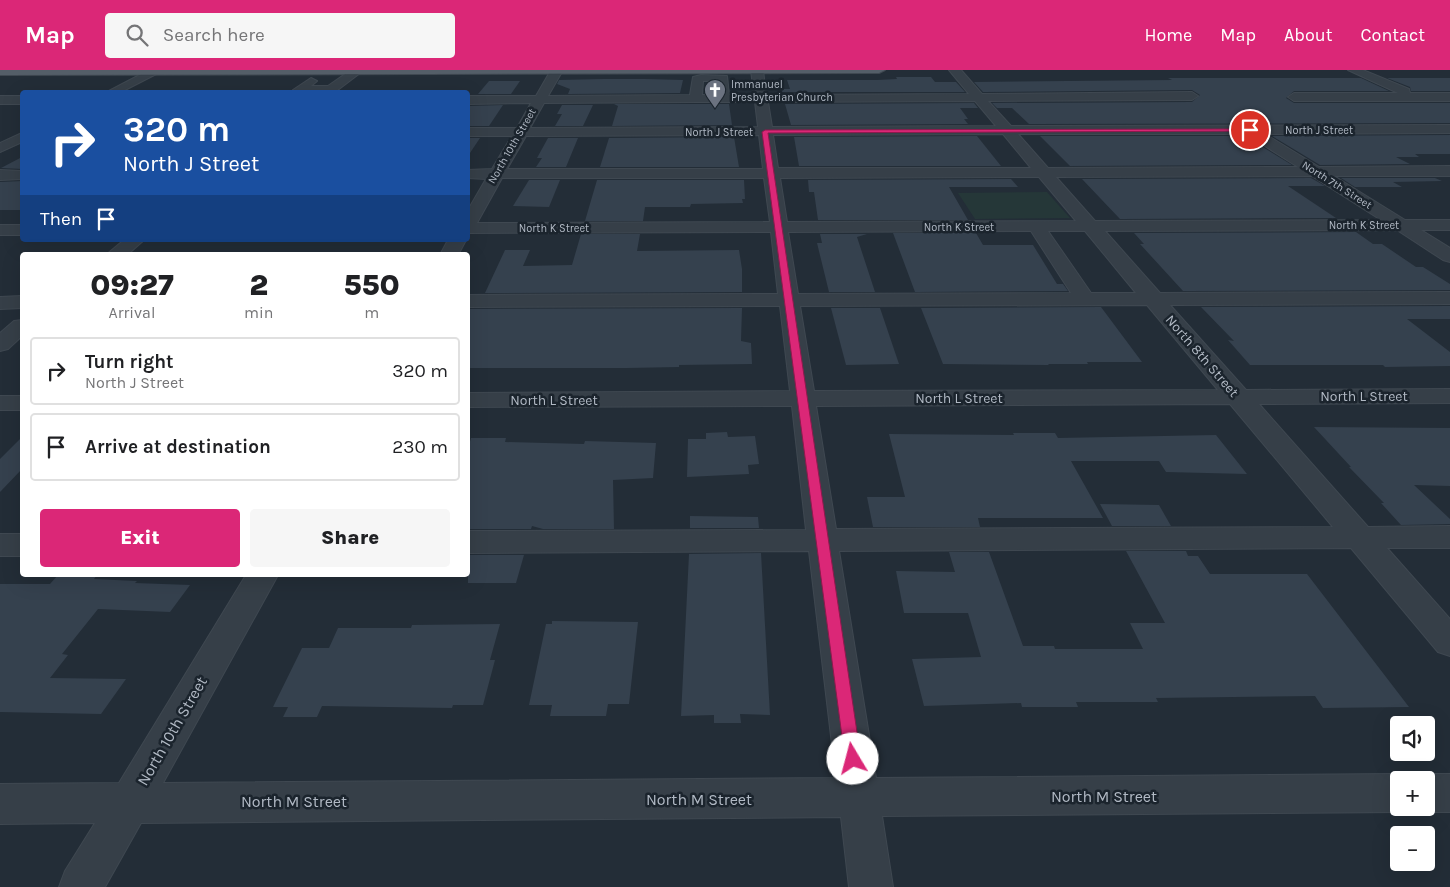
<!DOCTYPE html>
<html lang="en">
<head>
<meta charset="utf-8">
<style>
	:root { --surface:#fff; --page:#f6f6f6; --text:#202124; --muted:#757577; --line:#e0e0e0; --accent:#db2777 }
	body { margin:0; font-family:Karla,sans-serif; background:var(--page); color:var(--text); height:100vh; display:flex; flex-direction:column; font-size:19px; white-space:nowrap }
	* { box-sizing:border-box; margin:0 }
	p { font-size:16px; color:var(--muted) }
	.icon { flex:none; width:28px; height:28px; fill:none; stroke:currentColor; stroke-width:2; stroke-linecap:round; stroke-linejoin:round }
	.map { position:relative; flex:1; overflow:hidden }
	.side { position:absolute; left:20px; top:182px; width:450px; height:325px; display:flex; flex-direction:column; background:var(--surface); border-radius:5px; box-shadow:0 5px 20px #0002 }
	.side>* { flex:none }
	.guide { position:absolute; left:20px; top:20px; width:450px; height:152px; border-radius:5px; box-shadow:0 5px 20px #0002; background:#1a4fa0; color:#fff; overflow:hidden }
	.tools { position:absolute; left:1390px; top:646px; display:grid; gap:10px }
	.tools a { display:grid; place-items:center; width:45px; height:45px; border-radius:5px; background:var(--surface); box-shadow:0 5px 20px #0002; font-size:25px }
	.pin { position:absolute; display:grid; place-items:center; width:42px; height:42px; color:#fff; margin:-21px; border:2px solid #fff; border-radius:50%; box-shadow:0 1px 5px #0007 }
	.me { position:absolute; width:55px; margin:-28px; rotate:352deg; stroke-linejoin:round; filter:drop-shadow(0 0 4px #0008) }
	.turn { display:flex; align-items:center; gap:18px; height:105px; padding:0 20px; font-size:22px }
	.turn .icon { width:65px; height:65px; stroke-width:2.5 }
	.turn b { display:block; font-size:35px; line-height:42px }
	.then { display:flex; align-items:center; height:48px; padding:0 20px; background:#0003; gap:10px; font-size:19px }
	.eta { display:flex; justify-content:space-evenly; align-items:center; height:85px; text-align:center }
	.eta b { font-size:30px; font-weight:800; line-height:35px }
	.cta { display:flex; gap:10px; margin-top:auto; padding:10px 20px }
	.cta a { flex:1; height:58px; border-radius:5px; background:var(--accent); color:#fff; font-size:20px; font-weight:800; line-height:58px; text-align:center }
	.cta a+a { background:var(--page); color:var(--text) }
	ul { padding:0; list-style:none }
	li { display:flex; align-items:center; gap:15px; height:68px; margin:0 10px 8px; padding:0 10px; border:2px solid var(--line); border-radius:5px }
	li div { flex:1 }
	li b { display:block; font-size:19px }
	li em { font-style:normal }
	header { display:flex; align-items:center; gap:30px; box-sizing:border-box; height:70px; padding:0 25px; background:var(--accent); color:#fff }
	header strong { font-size:24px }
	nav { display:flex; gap:28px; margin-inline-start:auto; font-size:18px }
	.search { width:350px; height:45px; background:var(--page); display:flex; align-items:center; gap:12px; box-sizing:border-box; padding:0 18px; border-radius:5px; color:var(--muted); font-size:19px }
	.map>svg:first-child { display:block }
	.green { fill:#253738 }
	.building { fill:#35414e }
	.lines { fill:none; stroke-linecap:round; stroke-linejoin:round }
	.minor-casing { stroke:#3f4851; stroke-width:2 }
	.major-casing { stroke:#3f4851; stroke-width:2 }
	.minor { fill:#363f48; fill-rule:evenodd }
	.major { fill:#545e68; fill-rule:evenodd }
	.route { fill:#db2777; stroke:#8e194d }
	.labels { text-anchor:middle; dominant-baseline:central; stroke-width:5; stroke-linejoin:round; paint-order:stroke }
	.far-poi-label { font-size:11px; fill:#b1b9c4; stroke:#1b242d; text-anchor:start }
	.far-street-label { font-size:11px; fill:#b1b9c4; stroke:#1b242d }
	.street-label { font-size:14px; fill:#b1b9c4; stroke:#1b242d }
	.near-street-label { font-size:16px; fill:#b1b9c4; stroke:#1b242d }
</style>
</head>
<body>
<header>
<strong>Map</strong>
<div class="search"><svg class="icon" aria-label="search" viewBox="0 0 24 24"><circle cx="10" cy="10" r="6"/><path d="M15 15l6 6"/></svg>Search here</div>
<nav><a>Home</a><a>Map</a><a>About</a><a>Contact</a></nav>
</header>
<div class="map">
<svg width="1450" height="817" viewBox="0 0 1450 817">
	<rect width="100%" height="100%" fill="#232d37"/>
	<polygon class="green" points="1047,122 1070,148 975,149 958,123"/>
	<g class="building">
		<polygon points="896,7 931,7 935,12 956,12 965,22 782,22 783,19 790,19 787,10 877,10 897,9"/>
		<polygon points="1168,8 1361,8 1389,21 1294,21 1286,28 1294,33 1450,33 1450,53 1029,54 1012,38 997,38 992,33 1192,32 1200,25 1192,20 983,22 974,12 1172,10"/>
		<polygon points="1387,8 1450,8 1450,21 1411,21 1410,17"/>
		<polygon points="603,9 645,9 683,10 680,23 568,24 570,19 557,14 559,10"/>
		<polygon points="489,11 520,11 511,24 478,24"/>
		<polygon points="974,33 978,38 960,38 968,49 964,49 968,54 791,55 785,34"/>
		<polygon points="614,34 729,34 732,55 612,56 618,36"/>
		<polygon points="503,35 489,56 468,56 469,36"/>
		<polygon points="562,35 593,35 583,56 555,56 562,44 557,44"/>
		<polygon points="1450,65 1450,84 1415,84 1419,87 1396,87 1410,94 1320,95 1272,66"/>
		<polygon points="977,66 1001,96 799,96 794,67"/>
		<polygon points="1040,66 1245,66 1292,95 1070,96"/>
		<polygon points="734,67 739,97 600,97 609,68"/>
		<polygon points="468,68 480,68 468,86"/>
		<polygon points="548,68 578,68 566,97 536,97 542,88 537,88"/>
		<polygon points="22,87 22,99 1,98"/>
		<polygon points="1311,108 1325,116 1288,116 1336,148 1120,149 1082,109"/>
		<polygon points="1341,108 1435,108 1442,111 1393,112 1402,117 1355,117"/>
		<polygon points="1011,109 1018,117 949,117 968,150 818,150 814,122 809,122 808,110"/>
		<polygon points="529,110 560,110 549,137 513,136"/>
		<polygon points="597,110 744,110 745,129 742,129 743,133 691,134 690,137 645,137 643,151 585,151"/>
		<polygon points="22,111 22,140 0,140 0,112"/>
		<polygon points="1356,162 1373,174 1382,174 1416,197 1423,197 1450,214 1450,220 1183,221 1140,174 1144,174 1134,163"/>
		<polygon points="893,163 976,163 983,175 1033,175 1057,214 1063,214 1068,221 915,222"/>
		<polygon points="581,164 640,164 637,181 739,180 742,199 742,222 485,223 505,180 530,180 523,196 572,195"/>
		<polygon points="820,164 867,164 857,167 875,222 829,222 817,173 822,173"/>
		<polygon points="1450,236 1450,249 1407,249 1450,282 1450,296 1385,297 1383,295 1250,295 1228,270 1234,271 1201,237"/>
		<polygon points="1101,237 1142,292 1087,292 1088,294 1048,294 1049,295 943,294 921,238"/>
		<polygon points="742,238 741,271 751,273 752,294 679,295 679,297 627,298 468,298 468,239"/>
		<polygon points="831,238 880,238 899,294 846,295"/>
		<polygon points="1314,357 1450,358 1450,416 1414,415 1450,449 1450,454 1401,455 1381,433 1384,433 1349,397 1351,397"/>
		<polygon points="727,362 728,367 755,366 759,394 748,395 749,404 687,407 688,369 706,369 706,363"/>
		<polygon points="1013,363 1055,363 1058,368 1216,365 1247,404 1166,402 1159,391 1071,391 1103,448 978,448 980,457 873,457 867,427 905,427 889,364 1014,365"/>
		<polygon points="22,367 22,399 0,422 0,389"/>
		<polygon points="471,368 506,368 505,372 584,374 585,371 656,373 653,408 613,410 614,459 543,459 532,456 531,459 468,459 468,379"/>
		<polygon points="1100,434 1159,435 1171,456 1112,456"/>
		<polygon points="690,446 758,447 759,458 690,458"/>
		<polygon points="1126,481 1186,481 1188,486 1198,486 1210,504 1307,504 1409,637 1323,638 1315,626 1156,628 1158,632 1076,632 1078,637 1022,637 1021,633 924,636 912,589 981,587 968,543 904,543 896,501 955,502 949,482 989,482 1023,576 1054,576 1055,579 1143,579 1130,553 1165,553"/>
		<polygon points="761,483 770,645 740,644 741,653 714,653 714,645 681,646 689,484"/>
		<polygon points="468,485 524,485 516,513 468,513"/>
		<polygon points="58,505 97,505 94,509 137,511 135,513 190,515 170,542 98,539 62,584 68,585 50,608 126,609 101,644 0,642 0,514 50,514"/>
		<polygon points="552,551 638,552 629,634 608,634 606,646 550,646 552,635 529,635 546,554 552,554"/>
		<polygon points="500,554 490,590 495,590 483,635 453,635 452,638 322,636 317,647 283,647 288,637 273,637 302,578 329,578 338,558 411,558 412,555"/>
	</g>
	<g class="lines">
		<g class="minor-casing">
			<g id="minor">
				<polygon points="149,0 164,0 121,22 107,22"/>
				<polygon points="351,0 364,0 335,22 295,22 293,20 311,8 317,11 311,16 328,16"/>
				<path d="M551,0H563L548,26L690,25L693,7L701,5L727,6L729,25H754L751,0H763L766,25L969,24L949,0H961L982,24L1192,22L1198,26L1192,30L988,31L1011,56L1450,55V63L1265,64L1319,97L1450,96V106H1334L1405,150H1450V160H1421L1450,178V192L1443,190L1397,160L1105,161L1160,223L1450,222V234L1170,235L1246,320L1450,319V333L1259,334L1368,457L1450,456V478H1387L1450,549V586L1438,582L1351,478L839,481L876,708L1399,704L1412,709L1426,704H1450V742H1426L1414,738H1426V710H1399V738H1411L1399,742L882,746L893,817H849L841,747L141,753L105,817H59L65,801L95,753L0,754V714L119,713L246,505H278L163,713L836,708L809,481L468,483V461L806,460L792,336L468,337V323L790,321L780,236L468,237V225L778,224L771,162L468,163V140L486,109L468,108V100L492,99L512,66H468V58H517L531,33L468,34V26H536ZM703,11H717V25H702ZM975,31L996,56L772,57L768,32ZM695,32H755L758,57L530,58L544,33ZM1003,64L1031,98H778L773,65ZM1018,64H1246L1298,97L1048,98ZM759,65L763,99H507L526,66ZM1312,106L1381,150L1095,151L1056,107ZM1039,107L1076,151L787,152L780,108ZM502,108H764L770,152L477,153ZM1031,161L1071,223L798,224L788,162ZM1048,161H1085L1136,223H1091ZM1147,235L1218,320L814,321L800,236ZM1230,334L1333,457L836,459L816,336Z"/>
				<polygon points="1348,0 1363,0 1409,19 1410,23 1450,23 1450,31 1294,31 1288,27 1294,23 1398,23"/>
				<rect x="0" y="26" width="22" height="8"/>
				<polygon points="22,63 22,72 0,82 0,73"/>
				<polygon points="0,100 22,101 22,109 0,110"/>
				<rect x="0" y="155" width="22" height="10"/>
				<polygon points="124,170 144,170 127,185 106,185"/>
				<polygon points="448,170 466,170 458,185 440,185"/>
				<polygon points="22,226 22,238 0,239 0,227"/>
				<polygon points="22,250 22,266 8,279 0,281 0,263 14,251"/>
				<rect x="0" y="326" width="22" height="14"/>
				<rect x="0" y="464" width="22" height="22"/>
			</g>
		</g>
		<g class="major-casing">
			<polygon id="major" points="0,0 885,0 879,3 0,5"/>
		</g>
		<use href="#minor" class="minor"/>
		<use href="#major" class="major"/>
	</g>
	<polygon class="route" points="1250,59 1252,61 768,63 861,689 859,694 853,696 847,694 845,689 762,62 765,60"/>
	<defs>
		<g id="church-pin" transform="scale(1.125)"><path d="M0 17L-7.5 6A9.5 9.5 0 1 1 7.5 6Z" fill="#6b7280" stroke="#1b242d"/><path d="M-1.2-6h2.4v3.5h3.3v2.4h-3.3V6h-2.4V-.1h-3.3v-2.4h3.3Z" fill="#fff"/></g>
	</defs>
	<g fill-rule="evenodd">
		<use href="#church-pin" x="715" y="20"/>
	</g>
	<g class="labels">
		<g class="far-poi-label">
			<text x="731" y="14">Immanuel<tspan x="731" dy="13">Presbyterian Church</tspan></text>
		</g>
		<g class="far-street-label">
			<text x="1319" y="60">North J Street</text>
			<text x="719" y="62">North J Street</text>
			<text transform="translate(512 76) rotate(-60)">North 10th Street</text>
			<text transform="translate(1337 115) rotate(32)">North 7th Street</text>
			<text x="1364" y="155">North K Street</text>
			<text x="959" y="157">North K Street</text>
			<text x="554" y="158">North K Street</text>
		</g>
		<g class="street-label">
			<text transform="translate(1202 286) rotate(49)">North 8th Street</text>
			<text x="1364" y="326">North L Street</text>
			<text x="959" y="328">North L Street</text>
			<text x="554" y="330">North L Street</text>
		</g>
		<g class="near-street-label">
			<text transform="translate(172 661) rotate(-60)">North 10th Street</text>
			<text x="1104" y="726">North M Street</text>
			<text x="699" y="729">North M Street</text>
			<text x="294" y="731">North M Street</text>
		</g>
	</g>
</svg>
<div class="tools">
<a><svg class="icon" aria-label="sound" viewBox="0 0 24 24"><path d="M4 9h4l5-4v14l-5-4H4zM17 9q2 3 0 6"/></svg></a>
<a>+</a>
<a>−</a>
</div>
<div class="pin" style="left:1250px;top:60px;background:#d93025"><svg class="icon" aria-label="arrive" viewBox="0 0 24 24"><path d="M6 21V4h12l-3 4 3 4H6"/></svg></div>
<svg class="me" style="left:853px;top:689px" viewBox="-20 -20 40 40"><circle r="19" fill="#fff"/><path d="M0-13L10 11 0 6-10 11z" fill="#db2777"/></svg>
<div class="guide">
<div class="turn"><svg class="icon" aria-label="right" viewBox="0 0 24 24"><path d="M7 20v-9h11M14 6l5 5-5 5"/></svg><div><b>320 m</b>North J Street</div></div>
<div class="then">Then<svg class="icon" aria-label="arrive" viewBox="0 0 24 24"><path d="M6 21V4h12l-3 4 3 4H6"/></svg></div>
</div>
<section class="side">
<div class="eta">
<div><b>09:27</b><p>Arrival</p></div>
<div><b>2</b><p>min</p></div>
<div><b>550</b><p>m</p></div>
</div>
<ul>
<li><svg class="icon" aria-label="right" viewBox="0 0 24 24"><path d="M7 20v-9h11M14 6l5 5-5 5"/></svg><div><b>Turn right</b><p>North J Street</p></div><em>320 m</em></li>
<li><svg class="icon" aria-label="arrive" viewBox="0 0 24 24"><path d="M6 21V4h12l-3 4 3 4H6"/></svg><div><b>Arrive at destination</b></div><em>230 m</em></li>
</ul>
<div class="cta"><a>Exit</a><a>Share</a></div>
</section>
</div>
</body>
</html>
